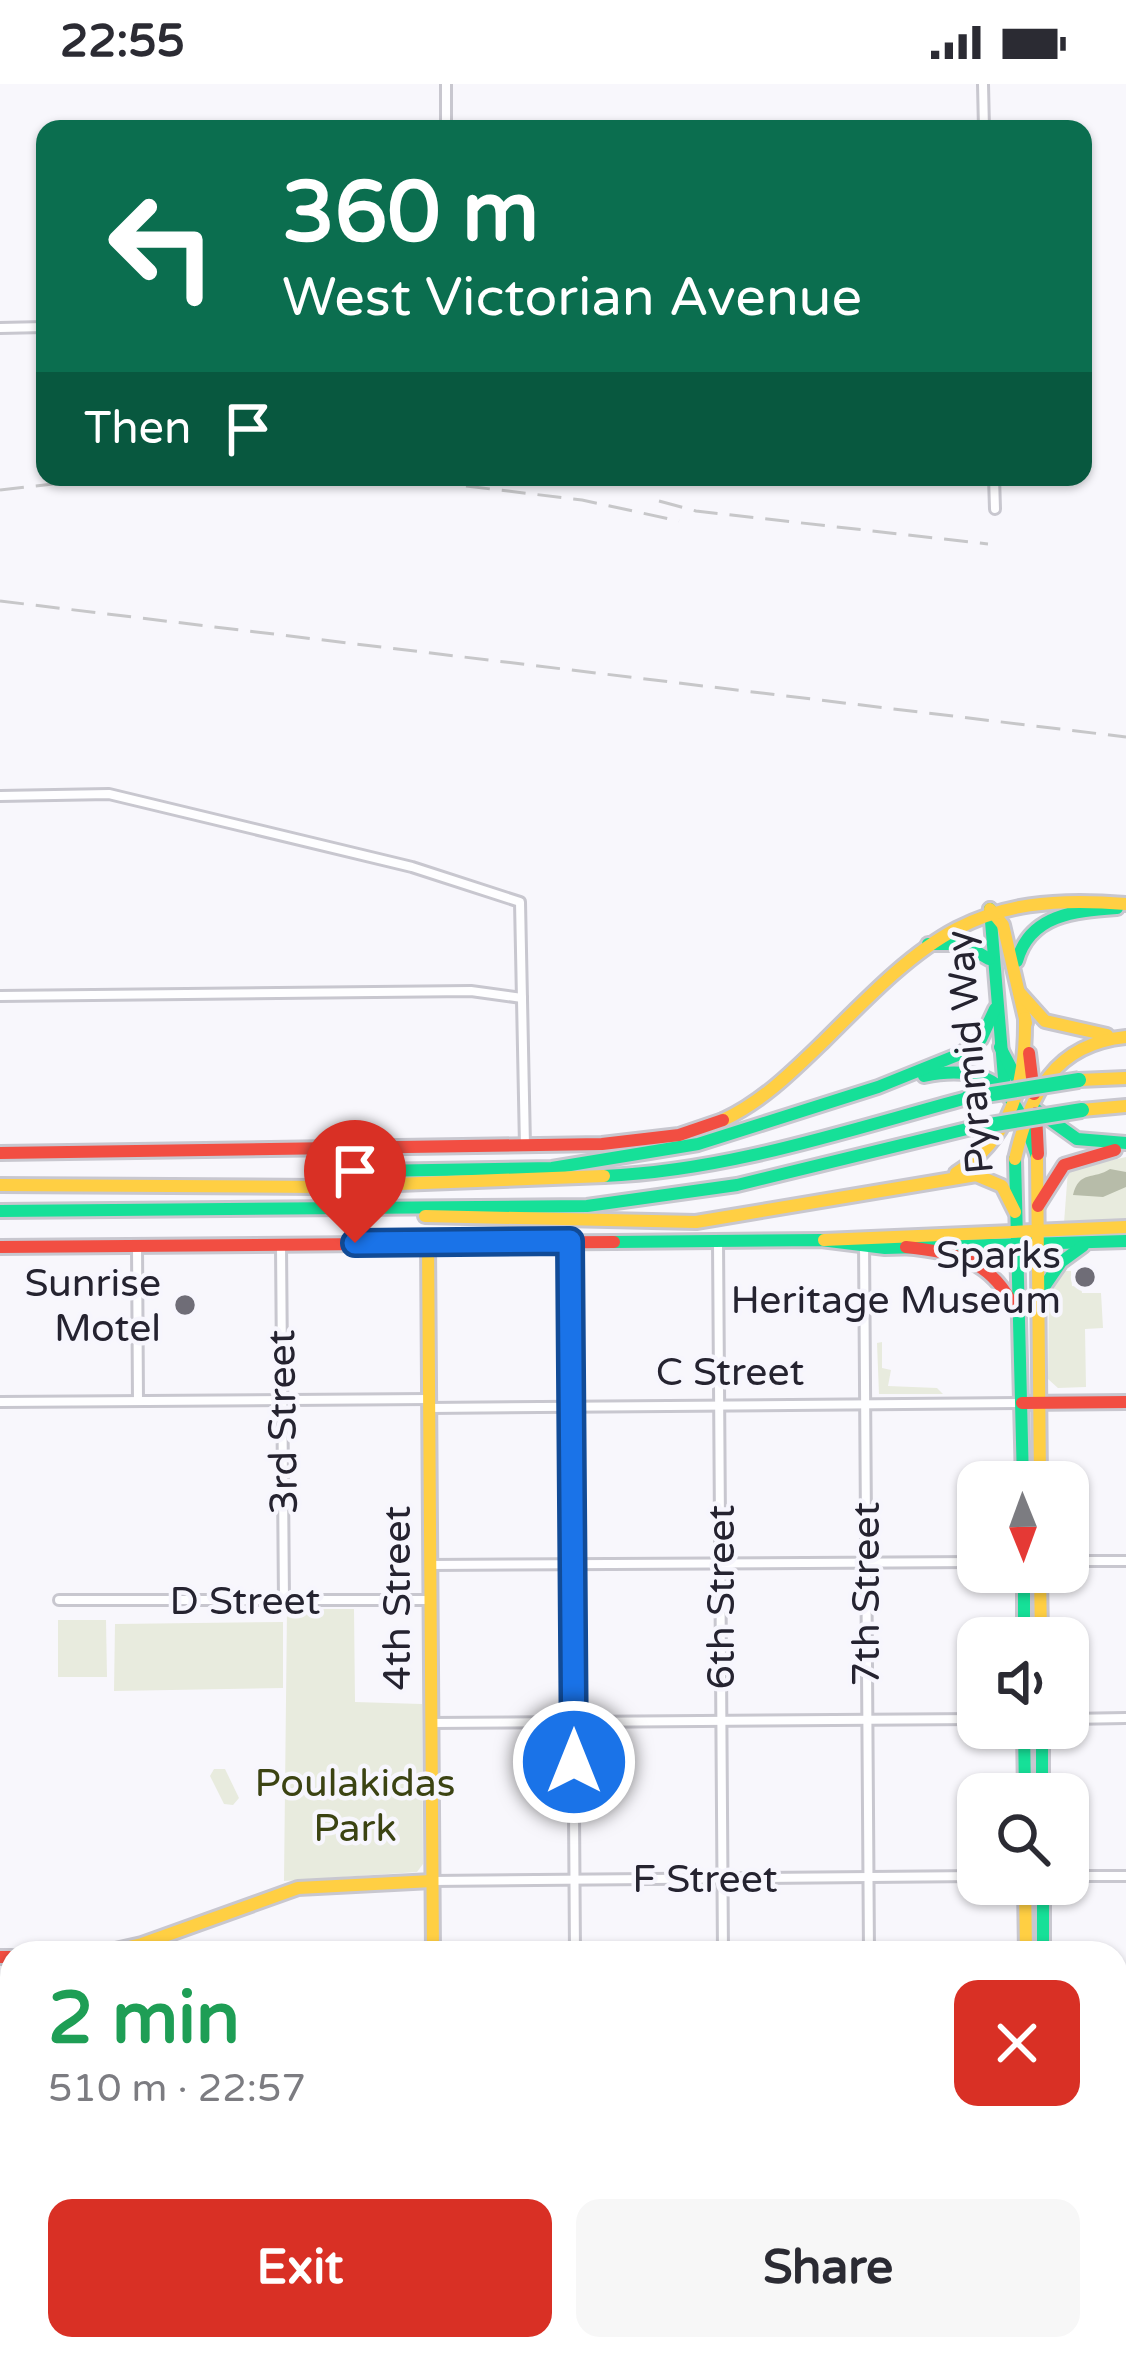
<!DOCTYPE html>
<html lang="en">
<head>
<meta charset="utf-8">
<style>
	:root { --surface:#fff; --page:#f7f7f7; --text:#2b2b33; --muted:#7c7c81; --accent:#d93025 }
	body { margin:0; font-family:"Varela Round",sans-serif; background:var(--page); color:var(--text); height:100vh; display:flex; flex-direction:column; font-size:45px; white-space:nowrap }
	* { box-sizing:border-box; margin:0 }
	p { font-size:39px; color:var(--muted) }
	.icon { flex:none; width:66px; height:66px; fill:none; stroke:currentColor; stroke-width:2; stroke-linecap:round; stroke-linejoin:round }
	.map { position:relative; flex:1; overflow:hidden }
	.details { position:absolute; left:0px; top:1857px; width:1128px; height:420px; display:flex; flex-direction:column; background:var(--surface); border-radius:36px 36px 0 0; box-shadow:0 3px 9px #0004 }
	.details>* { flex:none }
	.banner { position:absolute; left:36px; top:36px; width:1056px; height:366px; border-radius:24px; box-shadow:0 3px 9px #0004; background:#0b6e4f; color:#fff; overflow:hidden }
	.needle { width:78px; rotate:179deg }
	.tools { position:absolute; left:957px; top:1377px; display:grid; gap:24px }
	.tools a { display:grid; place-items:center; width:132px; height:132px; border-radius:24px; background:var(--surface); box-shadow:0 3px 9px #0004; font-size:60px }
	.pin { position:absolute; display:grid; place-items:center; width:102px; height:102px; color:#fff; margin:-123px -51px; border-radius:50% 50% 50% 0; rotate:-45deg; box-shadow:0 0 12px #0007 }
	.pin .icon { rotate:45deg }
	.me { position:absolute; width:132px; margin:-66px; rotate:0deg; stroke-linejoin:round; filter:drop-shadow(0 0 9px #0008) }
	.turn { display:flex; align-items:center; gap:42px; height:252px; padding:0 48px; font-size:54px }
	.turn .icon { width:156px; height:156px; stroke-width:2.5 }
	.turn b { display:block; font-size:84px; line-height:102px }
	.then { display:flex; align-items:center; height:114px; padding:0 48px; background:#0003; gap:24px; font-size:45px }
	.round { display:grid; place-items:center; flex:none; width:126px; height:126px; border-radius:24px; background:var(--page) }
	.overview { display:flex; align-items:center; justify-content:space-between; height:204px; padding:0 48px }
	h1 { font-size:72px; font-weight:700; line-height:90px; color:#1e9e55 }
	.button { display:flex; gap:24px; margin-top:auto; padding:24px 48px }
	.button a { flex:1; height:138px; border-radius:24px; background:var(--accent); color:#fff; font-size:48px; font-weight:700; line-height:138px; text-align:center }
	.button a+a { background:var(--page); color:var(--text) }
	.status { display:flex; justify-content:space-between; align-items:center; height:84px; padding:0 60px; background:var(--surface); direction:ltr }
	.status svg { height:33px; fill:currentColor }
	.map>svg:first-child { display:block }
	.green { fill:#e8ebde }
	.water { fill:#b7bca9 }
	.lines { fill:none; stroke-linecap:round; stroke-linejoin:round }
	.street-casing { stroke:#c8c7cf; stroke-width:14 }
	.fast-casing { stroke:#c8c7cf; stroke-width:18 }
	.slow-casing { stroke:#c8c7cf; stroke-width:18 }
	.jam-casing { stroke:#c8c7cf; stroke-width:18 }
	.street { stroke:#fefeff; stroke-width:8 }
	.fast { stroke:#16e098; stroke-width:12 }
	.slow { stroke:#ffcf43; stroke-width:12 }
	.jam { stroke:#f24e42; stroke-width:12 }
	.rail { stroke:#c7c7c9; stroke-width:3; stroke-dasharray:24 12; stroke-linecap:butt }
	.fast-bridge-casing { stroke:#c8c7cf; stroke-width:20; stroke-linecap:butt }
	.fast-bridge { stroke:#16e098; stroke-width:14 }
	.route-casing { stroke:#114b97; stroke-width:30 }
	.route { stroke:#1a73e8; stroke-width:21 }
	.poi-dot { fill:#6f6d77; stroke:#f7f6fd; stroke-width:4.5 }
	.labels { text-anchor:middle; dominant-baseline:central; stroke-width:9; stroke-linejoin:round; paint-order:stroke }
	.street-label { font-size:39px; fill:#252330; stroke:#f7f6fd }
	.poi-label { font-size:39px; fill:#252330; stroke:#f7f6fd; text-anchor:end }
	.park-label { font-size:39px; fill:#3b4312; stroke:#f7f6fd }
</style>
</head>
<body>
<div class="status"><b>22:55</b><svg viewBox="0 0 49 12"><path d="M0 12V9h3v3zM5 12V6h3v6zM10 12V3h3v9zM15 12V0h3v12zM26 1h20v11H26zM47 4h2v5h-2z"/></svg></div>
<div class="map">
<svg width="1126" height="2277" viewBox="0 0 1126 2277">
	<rect width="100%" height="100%" fill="#f8f7fc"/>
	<g class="green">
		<polygon points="1126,1073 1126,1136 1118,1141 1064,1139 1068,1086"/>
		<polygon points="1059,1187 1071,1187 1072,1202 1081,1203 1082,1209 1101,1209 1103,1244 1085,1245 1086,1303 1058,1304 1048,1295 1049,1208"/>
		<polygon points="882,1258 882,1284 891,1286 888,1302 937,1304 943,1310 879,1310 877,1259"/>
		<polygon points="287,1525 354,1525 355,1618 422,1620 423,1780 417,1788 284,1797"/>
		<polygon points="58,1536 106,1536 107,1593 58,1593"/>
		<polygon points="283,1538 283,1604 114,1607 115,1540"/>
		<polygon points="214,1685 225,1685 239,1714 233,1721 224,1720 210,1692"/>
	</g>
	<path class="water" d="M1110,1085L1126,1088V1103L1103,1113L1073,1111C1079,1086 1094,1096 1110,1085Z"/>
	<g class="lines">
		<g class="street-casing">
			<g id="street">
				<polyline points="446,0 446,45"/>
				<polyline points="983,0 984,45"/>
				<polyline points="0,244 45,243"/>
				<polyline points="994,393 995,425"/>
				<polyline points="0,712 109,710 412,783 520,818 525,1062"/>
				<polyline points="0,912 471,907 522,914"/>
				<polyline points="718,1157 723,1869"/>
				<polyline points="864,1157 869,1869"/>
				<polyline points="570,1158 575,1869"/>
				<polyline points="137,1161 138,1317"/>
				<polyline points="281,1161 284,1517"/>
				<polyline points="0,1318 429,1315"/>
				<polyline points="429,1324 1021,1319"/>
				<polyline points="1068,1477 1126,1477"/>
				<polyline points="430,1481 978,1478"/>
				<polyline points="59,1516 430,1516"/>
				<polyline points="1068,1635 1126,1634"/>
				<polyline points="431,1639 978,1635"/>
				<polyline points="1068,1792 1126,1792"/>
				<polyline points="432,1797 978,1792"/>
				<polyline points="1116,1949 1126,1949"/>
				<polyline points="1116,2172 1126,2169"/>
				<polyline points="0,2179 1,2277"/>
				<polyline points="768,2265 771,2277"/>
				<polyline points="577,2277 622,2265"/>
				<polyline points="894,2277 894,2265"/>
			</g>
		</g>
		<g class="fast-casing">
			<g id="fast">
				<polyline points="990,825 1005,1006"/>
				<polyline points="928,860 963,860 989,875"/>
				<path d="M1017,877C1030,830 1075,827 1117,824"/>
				<polyline points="1000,963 1020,1001"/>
				<path d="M924,992C995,977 1017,1010 1037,1073"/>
				<polyline points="1035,1025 1077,1055 1126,1059"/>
				<polyline points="1015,1075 1023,1398"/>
				<path d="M604,1092C728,1087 848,1046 967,1014"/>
				<polyline points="336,1098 370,1087 552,1084 698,1060 878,1003 960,970 981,955 995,925"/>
				<polyline points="0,1127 587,1122 737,1101 971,1044"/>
				<polyline points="614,1158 821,1156 885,1164 1126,1157"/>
				<polyline points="1039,1210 1061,1178 1083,1162"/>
				<polyline points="1024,1488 1024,1554"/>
				<polyline points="1024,1644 1025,1710"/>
				<polyline points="1042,1644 1042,1710"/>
				<polyline points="1043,1800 1043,1869"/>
				<polyline points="459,2265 462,2277"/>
				<polyline points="84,2277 130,2265"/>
			</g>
		</g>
		<g class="slow-casing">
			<g id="slow">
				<polyline points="990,825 1003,841 1026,939"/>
				<polyline points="1019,908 1045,937 1107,951"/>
				<polyline points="1079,996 1126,994"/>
				<polyline points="1082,1026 1126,1022"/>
				<path d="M723,1036C762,1018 793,987 824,957C927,854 973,807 1126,820"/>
				<polyline points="1037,1073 1040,1398"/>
				<path d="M1015,1075C1030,1010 1054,960 1126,953"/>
				<path d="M956,1089C1012,1054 1026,998 1025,934"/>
				<polyline points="0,1101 319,1103 604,1092"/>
				<polyline points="425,1132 696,1138 976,1091 1002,1102 1015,1128"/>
				<polyline points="824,1156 1126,1143"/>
				<polyline points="428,1158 433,1869"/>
				<polyline points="1040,1488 1041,1554"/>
				<polyline points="1025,1800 1026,1869"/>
				<polyline points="102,1869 142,1860 298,1804 432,1797"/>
				<polyline points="1020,2265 1020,2277"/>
			</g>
		</g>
		<g class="jam-casing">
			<g id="jam">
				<polyline points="1029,969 1034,1010"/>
				<polyline points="1036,1029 1038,1070"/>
				<polyline points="0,1069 602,1060 679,1051 723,1036"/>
				<polyline points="1038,1122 1064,1081 1115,1066"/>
				<polyline points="0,1163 614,1158"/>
				<path d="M906,1163C956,1169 990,1175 1014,1223"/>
				<polyline points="1022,1319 1126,1318"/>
				<polyline points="0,1873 12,1873"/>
				<polyline points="1116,2000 1126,1997"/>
			</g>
		</g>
		<use href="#street" class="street"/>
		<use href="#fast" class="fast"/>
		<use href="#slow" class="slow"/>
		<use href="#jam" class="jam"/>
		<g class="rail">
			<polyline points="466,402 582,416 679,437"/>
			<polyline points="0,406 106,394"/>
			<polyline points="659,417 696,427 988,460"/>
			<polyline points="0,517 1126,653"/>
		</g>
		<g class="fast-bridge-casing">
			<g id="fast-bridge">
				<polyline points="967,1014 1079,996"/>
				<polyline points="971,1044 1082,1026"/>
			</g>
		</g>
		<use href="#fast-bridge" class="fast-bridge"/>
	</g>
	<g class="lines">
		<g class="route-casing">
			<polyline id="route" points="355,1159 570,1157 574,1678"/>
		</g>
		<use href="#route" class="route"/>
	</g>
	<g class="poi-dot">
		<circle cx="1085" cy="1193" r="12"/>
		<circle cx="185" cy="1221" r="12"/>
	</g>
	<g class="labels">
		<g class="street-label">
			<text transform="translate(970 968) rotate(-95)">Pyramid Way</text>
			<text x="730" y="1288">C Street</text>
			<text transform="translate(283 1338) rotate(-91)">3rd Street</text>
			<text transform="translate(866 1510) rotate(-90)">7th Street</text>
			<text transform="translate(721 1513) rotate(-90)">6th Street</text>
			<text transform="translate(397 1514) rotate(-90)">4th Street</text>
			<text x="245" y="1517">D Street</text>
			<text x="705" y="1795">F Street</text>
		</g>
		<g class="poi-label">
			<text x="1061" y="1171">Sparks<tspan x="1061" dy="45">Heritage Museum</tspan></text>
			<text x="161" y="1199">Sunrise<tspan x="161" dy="45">Motel</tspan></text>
		</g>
		<g class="park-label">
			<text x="355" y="1699">Poulakidas<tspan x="355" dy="45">Park</tspan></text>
		</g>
	</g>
</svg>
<div class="tools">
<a><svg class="needle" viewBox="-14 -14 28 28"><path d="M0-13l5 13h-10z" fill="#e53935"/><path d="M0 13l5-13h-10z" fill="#7c7c81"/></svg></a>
<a><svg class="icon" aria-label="sound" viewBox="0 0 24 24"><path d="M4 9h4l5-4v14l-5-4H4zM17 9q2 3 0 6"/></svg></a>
<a><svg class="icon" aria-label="search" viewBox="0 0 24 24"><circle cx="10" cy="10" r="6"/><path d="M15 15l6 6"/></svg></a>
</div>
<div class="pin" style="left:355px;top:1159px;background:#d93025"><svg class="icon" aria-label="arrive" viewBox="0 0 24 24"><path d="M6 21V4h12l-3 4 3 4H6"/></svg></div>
<svg class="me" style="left:574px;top:1678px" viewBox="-20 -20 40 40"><circle r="17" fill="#1a73e8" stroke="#fff" stroke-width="3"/><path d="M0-11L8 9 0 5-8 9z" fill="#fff"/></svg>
<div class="banner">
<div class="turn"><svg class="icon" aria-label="left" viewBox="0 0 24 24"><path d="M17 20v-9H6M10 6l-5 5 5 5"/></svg><div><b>360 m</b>West Victorian Avenue</div></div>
<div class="then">Then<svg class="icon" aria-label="arrive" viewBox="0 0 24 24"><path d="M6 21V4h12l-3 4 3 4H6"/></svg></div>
</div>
<section class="details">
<div class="overview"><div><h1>2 min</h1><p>510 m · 22:57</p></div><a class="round" style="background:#d93025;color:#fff"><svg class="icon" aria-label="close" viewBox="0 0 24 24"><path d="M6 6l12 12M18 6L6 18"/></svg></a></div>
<div class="button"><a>Exit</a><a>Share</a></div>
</section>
</div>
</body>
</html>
